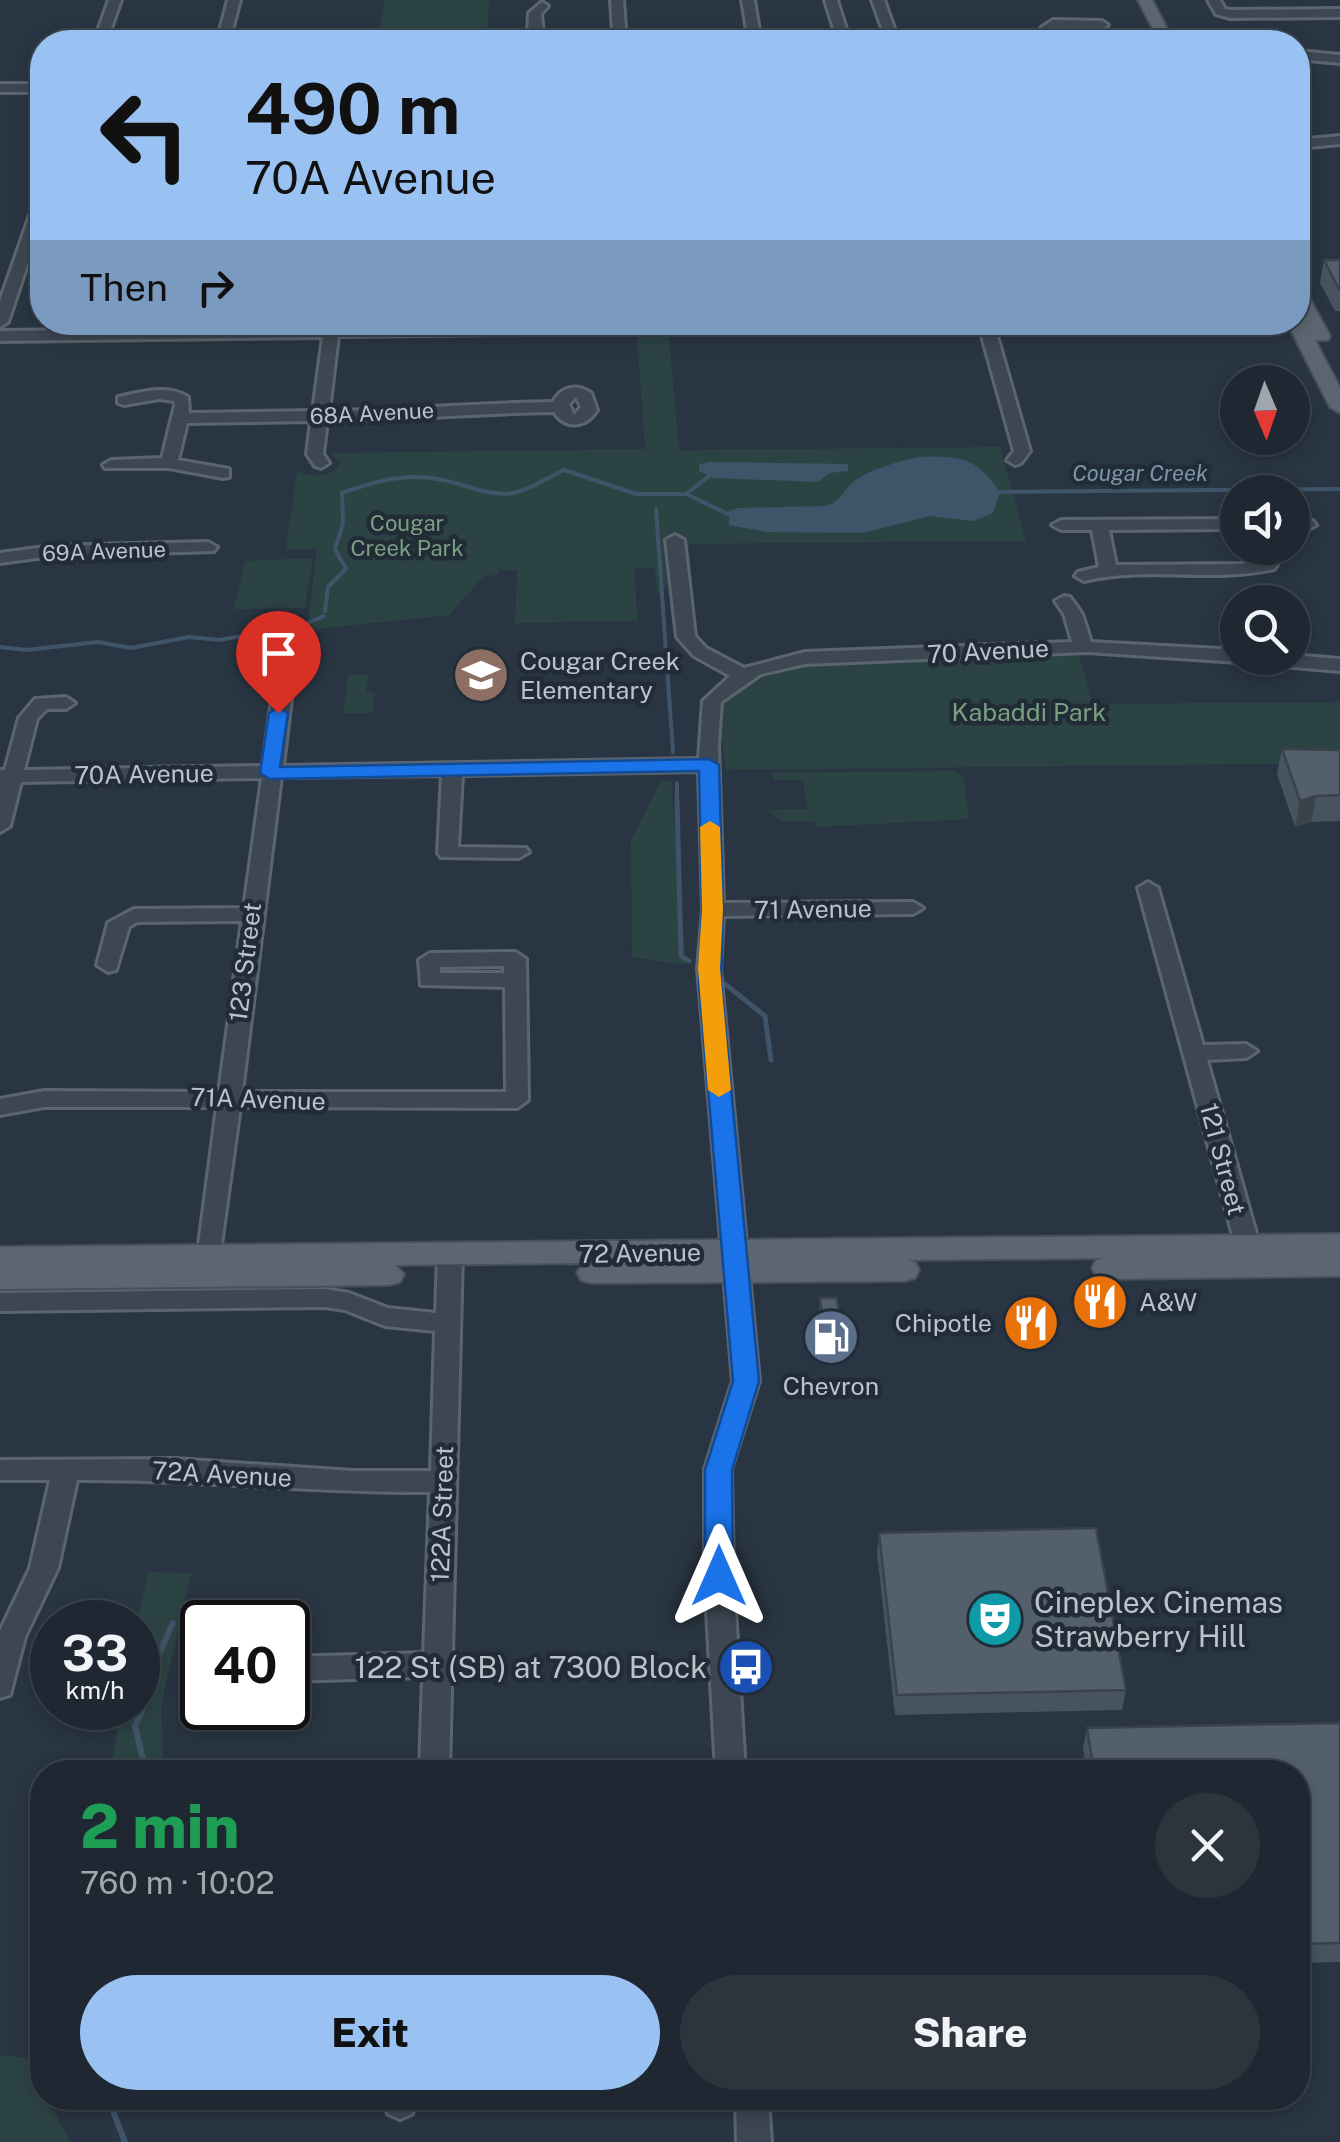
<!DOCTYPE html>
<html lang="en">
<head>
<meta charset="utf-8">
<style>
	:root { --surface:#1f2832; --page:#2c343e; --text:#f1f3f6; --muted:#a1a6ac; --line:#3c444d; --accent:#99c1f1 }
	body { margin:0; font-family:"Public Sans",sans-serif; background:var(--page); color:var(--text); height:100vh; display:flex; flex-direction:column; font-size:38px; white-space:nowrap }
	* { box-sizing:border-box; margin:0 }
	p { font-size:32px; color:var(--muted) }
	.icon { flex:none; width:55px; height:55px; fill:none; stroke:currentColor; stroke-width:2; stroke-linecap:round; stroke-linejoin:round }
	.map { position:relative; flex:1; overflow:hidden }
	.details { position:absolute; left:30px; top:1760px; width:1280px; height:350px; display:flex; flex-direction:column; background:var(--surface); border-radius:40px; box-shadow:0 5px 15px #0003,0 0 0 2px var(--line) }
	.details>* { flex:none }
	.hud { position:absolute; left:30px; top:30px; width:1280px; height:305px; border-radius:40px; box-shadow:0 5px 15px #0003,0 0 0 2px var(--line); background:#99c1f1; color:#111; overflow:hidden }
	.needle { width:65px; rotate:178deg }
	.buttons { position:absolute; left:1220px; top:365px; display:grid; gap:20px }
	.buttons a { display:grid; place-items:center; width:90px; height:90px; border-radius:50%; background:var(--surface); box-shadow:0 5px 15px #0003,0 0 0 2px var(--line); font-size:50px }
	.speed { position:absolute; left:30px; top:1600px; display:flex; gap:20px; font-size:50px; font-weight:700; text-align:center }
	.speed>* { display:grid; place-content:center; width:130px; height:130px; border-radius:50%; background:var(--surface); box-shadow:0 5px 15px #0003,0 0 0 2px var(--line); line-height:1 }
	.speed small { font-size:25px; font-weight:400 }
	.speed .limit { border:5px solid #111; border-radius:15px; background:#fff; color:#111 }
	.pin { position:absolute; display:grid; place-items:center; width:85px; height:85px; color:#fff; margin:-102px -42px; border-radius:50% 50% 50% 0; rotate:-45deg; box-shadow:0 0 10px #0007 }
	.pin .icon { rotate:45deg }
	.me { position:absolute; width:110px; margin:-55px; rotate:0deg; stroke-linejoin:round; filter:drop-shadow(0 0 8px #0008) }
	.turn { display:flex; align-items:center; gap:35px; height:210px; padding:0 50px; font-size:45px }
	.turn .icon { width:130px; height:130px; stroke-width:2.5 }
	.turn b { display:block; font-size:70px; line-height:85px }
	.then { display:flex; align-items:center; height:95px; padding:0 50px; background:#0003; gap:20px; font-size:38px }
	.round { display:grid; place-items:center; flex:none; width:105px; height:105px; border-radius:52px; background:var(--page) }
	.head { display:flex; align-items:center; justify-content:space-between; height:170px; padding:0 50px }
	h1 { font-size:60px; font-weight:800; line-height:75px; color:#1e9e55 }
	.primary-button { display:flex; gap:20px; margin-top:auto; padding:20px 50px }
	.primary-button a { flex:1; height:115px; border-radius:60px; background:var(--accent); color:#111; font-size:40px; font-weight:800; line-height:115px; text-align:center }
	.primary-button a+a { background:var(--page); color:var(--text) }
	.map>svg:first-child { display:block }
	.green { fill:#2c4344 }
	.water { fill:#405469 }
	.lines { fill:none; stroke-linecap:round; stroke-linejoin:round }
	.stream-far2 { stroke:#405469; stroke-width:4 }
	.stream-far1 { stroke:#405469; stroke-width:5 }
	.stream { stroke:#405469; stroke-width:6 }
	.minor-casing { stroke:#5b656f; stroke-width:6 }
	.major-casing { stroke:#47505b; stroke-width:4 }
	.minor { fill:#3d4752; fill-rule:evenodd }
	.major { fill:#5c6671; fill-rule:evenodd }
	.wall { fill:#47535d }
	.shaded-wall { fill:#3a434c }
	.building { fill:#53606c; stroke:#3a434c; stroke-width:2.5 }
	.route { fill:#1a73e8; stroke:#114b97; stroke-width:2.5 }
	.slow { fill:#f59e0b }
	.labels { text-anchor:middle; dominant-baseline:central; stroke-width:9; stroke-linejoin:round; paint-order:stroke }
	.far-street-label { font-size:22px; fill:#bac2cb; stroke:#222c37 }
	.far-water-label { font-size:22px; font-style:italic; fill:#7d95ab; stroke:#222c37 }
	.far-park-label { font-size:22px; fill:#7a9f81; stroke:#222c37 }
	.street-label { font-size:25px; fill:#bac2cb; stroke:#222c37 }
	.poi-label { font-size:25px; fill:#bac2cb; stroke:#222c37; text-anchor:start }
	.park-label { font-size:25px; fill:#7a9f81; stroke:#222c37 }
	.near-poi-label { font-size:30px; fill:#bac2cb; stroke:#222c37; text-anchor:start }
</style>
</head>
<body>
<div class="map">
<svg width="1340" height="2142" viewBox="0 0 1340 2142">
	<rect width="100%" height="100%" fill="#293542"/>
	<g class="green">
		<polygon points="384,0 489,0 486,42 378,42"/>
		<path d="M637,337H669L679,450L1000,447L1026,541L689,544L692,582L669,583L657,595L655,568L635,569L637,621L515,623L517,570H499L498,575L484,576L449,615L307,630L317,549H286L297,471C312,478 333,478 341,462L329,453L645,449Z"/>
		<polygon points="313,558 305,608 234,609 245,561"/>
		<polygon points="1079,655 1093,704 1340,702 1340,763 726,770 718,712 724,697 757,674 802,665"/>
		<polygon points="369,674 366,692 375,693 372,713 343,714 348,675"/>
		<polygon points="953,771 964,778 969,819 817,827 814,822 783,821 765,810 807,809 803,780 774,780 773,773"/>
		<polygon points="661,781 671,781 686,965 632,957 631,841"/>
		<polygon points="148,1572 191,1573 161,1705 163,1772 112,1772 119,1708 138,1708 137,1622"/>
		<polygon points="0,2055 27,2058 42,2088 42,2098 47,2098 70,2142 0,2142"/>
	</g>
	<g class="water">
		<path d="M918,457C959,456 976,456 1000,492L993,513L974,521L930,516L862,533L766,532L729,525V511L738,508L826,506C843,501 843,489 856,480C873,468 898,462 918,457Z"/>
		<polygon points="711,462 848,464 848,471 830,473 818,482 714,478 699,471 699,464"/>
	</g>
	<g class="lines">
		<g class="stream-far2">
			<polyline points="1000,492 1340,489"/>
			<polyline points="686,494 728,514"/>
			<polyline points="656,509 673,752"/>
			<path d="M325,611L328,587L346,569L335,549L343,524L342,493C376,481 407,472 443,480C465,484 490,497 513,493C530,490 549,477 564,470L636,494H686L709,476"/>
			<polyline points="300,626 324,616"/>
			<polyline points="0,647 26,650 98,642 131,648 189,637 219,640 277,630"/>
			<polyline points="677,783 677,803"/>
		</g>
		<g class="stream-far1">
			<polyline points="677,800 681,956 689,961"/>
			<polyline points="725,984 765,1016 771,1060"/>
		</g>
		<g class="stream">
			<polyline points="146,1772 135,1726 146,1702 152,1669 173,1623"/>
			<polyline points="108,2098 125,2142"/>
		</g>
		<g class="minor-casing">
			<g id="minor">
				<polygon points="109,0 121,0 106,42 94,42"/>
				<polygon points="228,0 240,0 229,42 217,42"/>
				<polygon points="611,0 623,0 626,42 540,41 528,33 529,13 542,2 548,6 541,14 543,33 613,33"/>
				<polygon points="742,0 754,0 761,42 749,42"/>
				<polygon points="825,0 837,0 850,42 838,42"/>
				<polygon points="872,0 884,0 899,42 887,42"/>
				<polygon points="1208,0 1220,0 1225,9 1231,10 1340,9 1340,17 1230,18 1216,14"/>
				<polygon points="1053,20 1102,21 1108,25 1102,29 1056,28 1059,42 1047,42 1041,28"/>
				<polygon points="1298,51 1340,55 1340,63 1298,59"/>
				<rect x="0" y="84" width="42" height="8"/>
				<polygon points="1340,136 1340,144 1298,148 1298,140"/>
				<polygon points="42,197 42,220 8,322 0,327 0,301 35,201"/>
				<path d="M744,322H1168L1161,327L995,329L1030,451L1021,463L1015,465L1007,460L1014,451L980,329L338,336L329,411C404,410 478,403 553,402C561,387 576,383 591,393L597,410C586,428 566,430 554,412C478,413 403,420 327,421L323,454L329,463L321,468L315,466L307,454L311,421L187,423L178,460L229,469V477L223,478L169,468H105L103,465L111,460L162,458L175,405L174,401L159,399L124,405L118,403V397C141,392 168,384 188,397L189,413L313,411L323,337L0,341V331ZM576,397L581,407L574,415L569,404Z"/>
				<path d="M1238,519V529L1109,530L1116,565L1240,564L1268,560L1277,565L1274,569C1212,583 1146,566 1084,581L1075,576L1078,572L1099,567L1092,530H1061L1052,525L1061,520Z"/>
				<polygon points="1292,519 1313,521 1316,525 1307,530 1292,529"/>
				<path d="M675,535L684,540L695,636L706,648L744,668L805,652L1072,642L1064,614L1055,601L1064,596L1070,597L1082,614L1091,642L1238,650V658H1246L1238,662L1087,652L805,664L761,674L721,702L718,744L723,903L913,902L923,908L913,914L723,916L720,969L759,1381L731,1469L733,1576L745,1772H716L705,1576V1469L733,1381L698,969L703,910L699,771L462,775L458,847L526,848L529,852L519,858L441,857L438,853L442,775L281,777L242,1092H506L505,987L421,985L419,960L430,953L515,952L526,959L528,1100L517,1108L240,1107L216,1281H198L195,1275L217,1107H44L0,1115V1099L44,1091L219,1092L242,921L137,922L129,927L116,970L108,972L97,965L108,923L134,909L244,908L262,778L21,782L10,826L0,832V770H5L19,718L35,699L66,697L75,703L66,709H47L37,719L24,770L263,766L279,649L288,644L297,649L283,766L699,759L703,701L730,676L694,656L677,637L666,540ZM504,966V973H440V967Z"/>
				<polygon points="208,542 217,547 214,551 52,556 0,563 0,553 52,546"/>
				<polygon points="1292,655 1340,659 1340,671 1258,664 1249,658"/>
				<polygon points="1148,882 1158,888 1203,1045 1246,1044 1257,1051 1246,1058 1207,1060 1265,1265 1262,1271 1244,1271 1241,1265 1138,888"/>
				<path d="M450,1246L459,1249L462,1255L449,1772H420L423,1677L288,1681V1657L424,1653L430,1492C312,1493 195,1479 77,1480L58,1568L25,1637L10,1695L0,1698V1631L30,1568L50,1480H0V1460L175,1459L353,1471H431L435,1331L385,1326L345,1310L325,1307L0,1311V1293L325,1289L349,1293L388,1308L436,1313L438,1255L441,1249Z"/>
				<polygon points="384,2098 416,2098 412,2114 400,2119 388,2114"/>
				<polygon points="736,2098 768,2098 771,2142 737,2142"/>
			</g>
		</g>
		<g class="major-casing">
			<g id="major">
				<polygon points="1138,0 1152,0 1174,42 1160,42"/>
				<polygon points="1298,289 1307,294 1330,336 1328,340 1315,340 1340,388 1340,413 1330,407 1287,322 1298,322 1298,317 1302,318 1298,310"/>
				<polygon points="1340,1234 1340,1276 1107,1279 1096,1276 1092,1268 1096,1260 1104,1258 907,1260 915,1262 919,1270 915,1278 904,1281 592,1283 581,1280 577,1272 586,1263 395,1265 404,1274 400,1282 389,1285 0,1289 0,1247"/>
			</g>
		</g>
		<use href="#minor" class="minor"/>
		<use href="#major" class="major"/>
	</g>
	<g class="wall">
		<polygon points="1324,260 1340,260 1340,311 1335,311 1320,283"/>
		<polygon points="1282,749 1340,750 1340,821 1311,822 1295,827 1277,774"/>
		<polygon points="820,1298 843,1350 842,1363 824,1364 819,1312"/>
		<polygon points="879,1533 1126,1690 1122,1710 895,1715 877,1553"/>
		<polygon points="1340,1723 1340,1962 1298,1963 1298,1772 1087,1772 1083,1748 1087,1728"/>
	</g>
	<polygon class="shaded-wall" points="1316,796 1311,822 1295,827 1300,801"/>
	<g class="building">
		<polygon points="1324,260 1340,260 1340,289 1339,289"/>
		<polygon points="1282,749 1340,750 1340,795 1316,796 1300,801"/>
		<polygon points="820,1298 837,1298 843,1350 825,1350"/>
		<polygon points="1096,1528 1126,1690 897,1695 879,1533"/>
		<polygon points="1340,1723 1340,1943 1298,1944 1298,1772 1094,1772 1087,1728"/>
	</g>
	<polygon class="route" points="278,708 288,713 280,767 709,759 719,765 723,910 721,983 759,1381 732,1470 733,1576 729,1585 719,1588 709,1585 705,1576 705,1470 733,1381 699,983 702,910 699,771 270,779 260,773 269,713"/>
	<polygon class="slow" points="710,821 720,827 723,910 720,968 731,1090 719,1097 708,1090 698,968 702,910 700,827"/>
	<defs>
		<g id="school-disc" transform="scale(2.875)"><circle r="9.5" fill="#8d6e63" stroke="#222c37"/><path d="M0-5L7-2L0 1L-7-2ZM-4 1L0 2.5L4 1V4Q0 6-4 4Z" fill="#fff"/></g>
		<g id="restaurant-disc" transform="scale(2.875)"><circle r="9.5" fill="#e8710a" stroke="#222c37"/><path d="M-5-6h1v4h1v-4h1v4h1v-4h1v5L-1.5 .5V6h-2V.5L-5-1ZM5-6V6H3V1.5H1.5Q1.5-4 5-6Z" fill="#fff"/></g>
		<g id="fuel-disc" transform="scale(2.875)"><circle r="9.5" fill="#5c6f8a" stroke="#222c37"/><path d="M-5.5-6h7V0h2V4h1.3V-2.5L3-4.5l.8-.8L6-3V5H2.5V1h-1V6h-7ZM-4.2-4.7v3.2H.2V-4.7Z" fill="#fff"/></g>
		<g id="theatre-disc" transform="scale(2.875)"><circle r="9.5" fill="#0f9aa8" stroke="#222c37"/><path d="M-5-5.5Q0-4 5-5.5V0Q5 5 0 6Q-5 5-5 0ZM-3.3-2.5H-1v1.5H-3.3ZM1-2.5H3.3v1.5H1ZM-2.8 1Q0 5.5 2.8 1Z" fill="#fff"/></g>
		<g id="bus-disc" transform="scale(2.875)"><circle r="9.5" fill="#1a4fb4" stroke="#222c37"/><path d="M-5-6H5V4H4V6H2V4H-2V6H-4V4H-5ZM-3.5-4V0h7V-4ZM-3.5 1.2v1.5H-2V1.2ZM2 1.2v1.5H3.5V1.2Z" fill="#fff"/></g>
	</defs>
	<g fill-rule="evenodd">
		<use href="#school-disc" x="481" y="675"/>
		<use href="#restaurant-disc" x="1100" y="1302"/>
		<use href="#restaurant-disc" x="1031" y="1323"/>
		<use href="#fuel-disc" x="831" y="1337"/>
		<use href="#theatre-disc" x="995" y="1619"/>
		<use href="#bus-disc" x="746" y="1667"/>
	</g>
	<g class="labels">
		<g class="far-street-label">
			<text transform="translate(372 413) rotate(-3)">68A Avenue</text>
			<text transform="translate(104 551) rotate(-2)">69A Avenue</text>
		</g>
		<g class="far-water-label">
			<text x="1140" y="473">Cougar Creek</text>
		</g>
		<g class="far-park-label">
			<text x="407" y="523">Cougar<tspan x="407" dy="25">Creek Park</tspan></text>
		</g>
		<g class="street-label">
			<text transform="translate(988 651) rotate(-3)">70 Avenue</text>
			<text transform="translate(144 774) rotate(-1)">70A Avenue</text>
			<text transform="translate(813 909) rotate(-1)">71 Avenue</text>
			<text transform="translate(245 962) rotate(-83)">123 Street</text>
			<text transform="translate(258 1099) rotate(2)">71A Avenue</text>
			<text transform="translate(1223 1159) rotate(75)">121 Street</text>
			<text transform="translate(640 1253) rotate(-1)">72 Avenue</text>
			<text transform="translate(222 1474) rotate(3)">72A Avenue</text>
			<text transform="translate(442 1514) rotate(-88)">122A Street</text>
		</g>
		<g class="poi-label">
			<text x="520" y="661">Cougar Creek<tspan x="520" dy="29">Elementary</tspan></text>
			<text x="1139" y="1302">A&amp;W</text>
			<text x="992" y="1323" text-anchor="end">Chipotle</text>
			<text x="831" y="1386" text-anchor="middle">Chevron</text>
		</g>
		<g class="park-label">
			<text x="1029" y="712">Kabaddi Park</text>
		</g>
		<g class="near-poi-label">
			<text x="1034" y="1602">Cineplex Cinemas<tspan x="1034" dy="34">Strawberry Hill</tspan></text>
			<text x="707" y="1667" text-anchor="end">122 St (SB) at 7300 Block</text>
		</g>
	</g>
</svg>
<div class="buttons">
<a><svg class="needle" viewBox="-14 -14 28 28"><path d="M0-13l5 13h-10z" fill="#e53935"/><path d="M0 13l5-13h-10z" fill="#a1a6ac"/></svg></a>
<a><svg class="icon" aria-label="sound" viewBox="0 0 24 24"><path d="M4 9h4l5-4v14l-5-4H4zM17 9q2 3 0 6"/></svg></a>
<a><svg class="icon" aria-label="search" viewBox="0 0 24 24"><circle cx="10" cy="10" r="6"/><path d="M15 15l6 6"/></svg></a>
</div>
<div class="speed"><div>33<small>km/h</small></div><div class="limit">40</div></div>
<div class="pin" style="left:278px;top:713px;background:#d93025"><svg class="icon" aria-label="arrive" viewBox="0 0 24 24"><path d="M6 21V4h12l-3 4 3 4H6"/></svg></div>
<svg class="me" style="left:719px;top:1576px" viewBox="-20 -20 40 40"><path d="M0-17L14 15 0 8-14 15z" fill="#1a73e8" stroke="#fff" stroke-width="4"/></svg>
<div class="hud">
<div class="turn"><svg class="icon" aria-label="left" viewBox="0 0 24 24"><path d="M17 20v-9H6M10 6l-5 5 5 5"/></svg><div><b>490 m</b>70A Avenue</div></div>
<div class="then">Then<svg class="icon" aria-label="right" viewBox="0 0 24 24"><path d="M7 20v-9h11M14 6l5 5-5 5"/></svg></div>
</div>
<section class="details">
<div class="head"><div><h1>2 min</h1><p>760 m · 10:02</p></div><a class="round"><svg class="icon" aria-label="close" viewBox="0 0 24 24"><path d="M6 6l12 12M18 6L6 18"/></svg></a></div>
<div class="primary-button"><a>Exit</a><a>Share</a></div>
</section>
</div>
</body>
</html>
